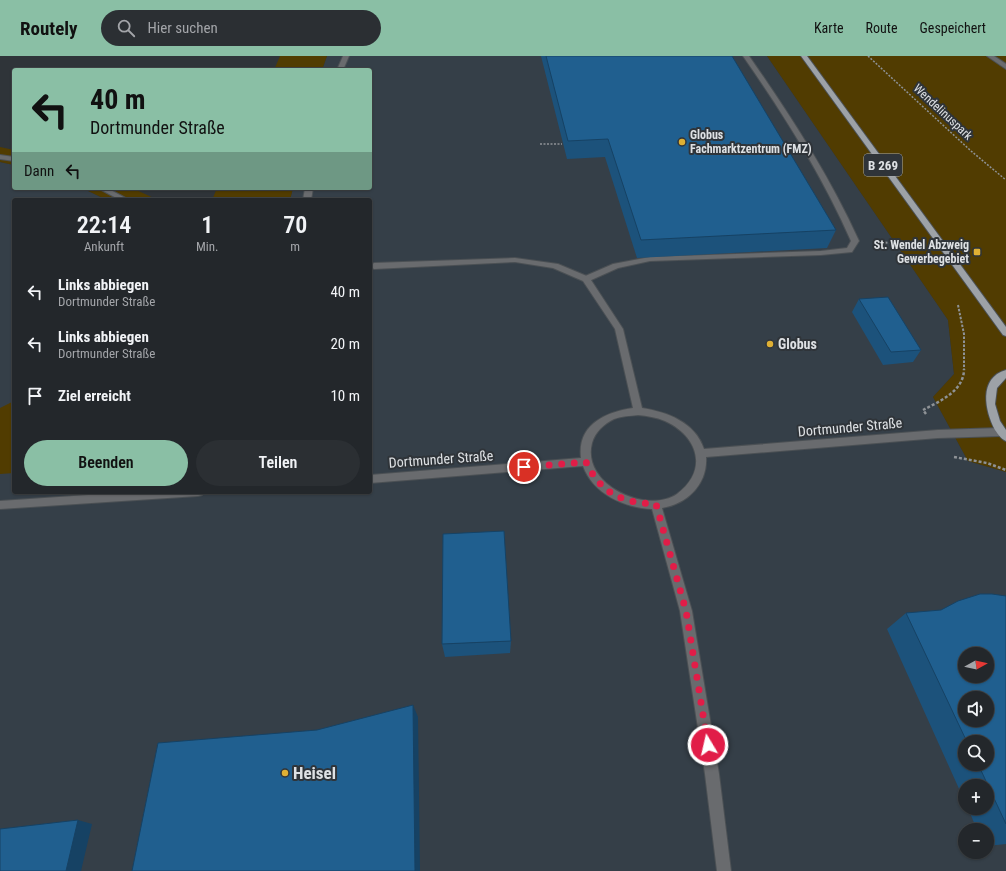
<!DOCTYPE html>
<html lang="de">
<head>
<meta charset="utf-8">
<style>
	:root { --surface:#23272b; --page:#2b2f33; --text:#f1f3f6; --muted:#a3a5a9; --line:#404447; --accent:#8abfa5 }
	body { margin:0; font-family:"Roboto Condensed",sans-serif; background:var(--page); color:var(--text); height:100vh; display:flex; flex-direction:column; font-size:15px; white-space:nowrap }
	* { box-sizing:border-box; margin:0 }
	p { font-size:13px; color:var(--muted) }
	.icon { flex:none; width:22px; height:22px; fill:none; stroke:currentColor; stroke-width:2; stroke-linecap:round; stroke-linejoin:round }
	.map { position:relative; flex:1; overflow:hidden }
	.drawer { position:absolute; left:12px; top:142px; width:360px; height:296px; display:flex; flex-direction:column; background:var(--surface); border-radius:4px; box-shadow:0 1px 3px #0004,0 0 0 1px var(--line) }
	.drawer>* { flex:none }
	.banner { position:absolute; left:12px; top:12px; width:360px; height:122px; border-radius:4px; box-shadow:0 1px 3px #0004,0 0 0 1px var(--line); background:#8abfa5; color:#111; overflow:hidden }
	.needle { width:26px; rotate:82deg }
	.fabs { position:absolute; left:958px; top:591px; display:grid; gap:8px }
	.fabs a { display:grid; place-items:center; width:36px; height:36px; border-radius:50%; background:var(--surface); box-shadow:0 1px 3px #0004,0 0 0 1px var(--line); font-size:20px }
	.pin { position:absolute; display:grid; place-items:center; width:34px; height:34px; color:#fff; margin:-17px; border:2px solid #fff; border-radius:50%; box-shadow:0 1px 4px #0007 }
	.me { position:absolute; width:44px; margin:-22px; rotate:351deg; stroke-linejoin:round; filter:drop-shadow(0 0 3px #0008) }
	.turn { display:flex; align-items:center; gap:14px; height:84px; padding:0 12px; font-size:18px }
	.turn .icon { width:52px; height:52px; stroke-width:2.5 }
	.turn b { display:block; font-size:28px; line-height:34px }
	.then { display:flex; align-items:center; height:38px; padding:0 12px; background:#0003; gap:8px; font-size:15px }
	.eta { display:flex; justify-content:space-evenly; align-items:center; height:68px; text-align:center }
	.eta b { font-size:24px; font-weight:600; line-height:28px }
	.button { display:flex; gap:8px; margin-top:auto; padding:8px 12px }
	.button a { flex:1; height:46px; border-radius:24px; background:var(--accent); color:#111; font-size:16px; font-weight:600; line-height:46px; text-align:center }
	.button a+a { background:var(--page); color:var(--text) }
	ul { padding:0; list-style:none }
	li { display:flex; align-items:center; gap:12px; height:52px; padding:0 12px }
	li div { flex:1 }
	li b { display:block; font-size:15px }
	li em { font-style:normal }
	header { display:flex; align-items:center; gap:24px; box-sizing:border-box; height:56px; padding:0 20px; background:var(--accent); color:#111 }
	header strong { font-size:19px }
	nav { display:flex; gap:22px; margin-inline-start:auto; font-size:14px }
	.search { width:280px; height:36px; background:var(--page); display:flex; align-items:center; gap:10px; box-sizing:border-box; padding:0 14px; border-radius:22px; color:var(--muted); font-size:15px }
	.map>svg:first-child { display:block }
	.built { fill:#353f48; fill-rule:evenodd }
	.green { fill:#513c01 }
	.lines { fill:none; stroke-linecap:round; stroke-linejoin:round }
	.lane-casing { stroke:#4b5054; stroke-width:2 }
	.street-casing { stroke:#4b5054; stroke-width:2 }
	.primary-casing { stroke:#4b5054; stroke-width:2 }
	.path-far2 { stroke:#8e9296; stroke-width:1.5; stroke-dasharray:2 1.5; stroke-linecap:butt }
	.path-far1 { stroke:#8e9296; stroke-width:2; stroke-dasharray:2.5 1.5; stroke-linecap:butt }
	.path { stroke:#8e9296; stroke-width:2.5; stroke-dasharray:3 2; stroke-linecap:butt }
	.lane { fill:#696b6e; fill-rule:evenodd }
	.street { fill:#696b6e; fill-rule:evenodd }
	.primary { fill:#9da2a7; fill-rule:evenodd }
	.wall { fill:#1c527b; fill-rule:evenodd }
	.shaded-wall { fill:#164264 }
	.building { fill:#205f8f; stroke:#164264; fill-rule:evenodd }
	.route { stroke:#e11d48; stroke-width:7; stroke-dasharray:0 12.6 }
	.poi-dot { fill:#dfb034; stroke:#2f3439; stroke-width:1.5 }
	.labels { text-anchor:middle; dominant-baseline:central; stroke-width:4; stroke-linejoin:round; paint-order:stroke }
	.far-street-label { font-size:12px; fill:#dee1e4; stroke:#2f3439 }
	.far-poi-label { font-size:12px; font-weight:bold; fill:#dee1e4; stroke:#2f3439; text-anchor:start }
	.shield { fill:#2f3439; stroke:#aaadb1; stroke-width:1 }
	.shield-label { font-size:13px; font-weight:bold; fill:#dee1e4 }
	.poi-label { font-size:14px; font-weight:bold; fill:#dee1e4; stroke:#2f3439; text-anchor:start }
	.street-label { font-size:14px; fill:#dee1e4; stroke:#2f3439 }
	.near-poi-label { font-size:17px; font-weight:bold; fill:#dee1e4; stroke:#2f3439; text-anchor:start }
</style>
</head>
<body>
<header>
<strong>Routely</strong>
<div class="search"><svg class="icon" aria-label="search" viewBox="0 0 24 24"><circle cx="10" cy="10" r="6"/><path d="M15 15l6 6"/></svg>Hier suchen</div>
<nav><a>Karte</a><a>Route</a><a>Gespeichert</a></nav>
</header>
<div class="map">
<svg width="1006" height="815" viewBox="0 0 1006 815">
	<rect width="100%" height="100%" fill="#2f3439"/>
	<path class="built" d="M327,0H767L948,264L954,318L933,341L968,405L1006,416V815H0V106L14,109V132H82L107,144H14V436H370V144H290L293,132H370V14H322ZM965,598H987V620H965ZM965,642H987V664H965ZM965,686H987V708H965ZM965,730H987V752H965ZM965,774H987V796H965Z"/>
	<g class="green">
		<polygon points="280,0 327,0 322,14 274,14"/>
		<polygon points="767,0 1006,0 1006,416 968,405 933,341 954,318 948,264"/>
		<polygon points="0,91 14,94 14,109 0,106"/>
		<polygon points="82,132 132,132 158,144 107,144"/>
		<polygon points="217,132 293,132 290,144 212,144"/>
		<polygon points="14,345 14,417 0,418 0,352"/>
	</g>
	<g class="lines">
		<g class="lane-casing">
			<g id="lane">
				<polygon points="343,0 349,0 343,14 337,14"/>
				<path d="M743,0H749C790,59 829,119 859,185L852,196L821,199L650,205L618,212L589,225H583V221L613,208L650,201L821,195L847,192L851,185C822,119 784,59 743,0Z"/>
				<polygon points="987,0 994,0 1006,8 1006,13"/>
				<polygon points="0,99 14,101 14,105 0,103"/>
				<polygon points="98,132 107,132 129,144 120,144"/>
				<polygon points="305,132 313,132 311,144 303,144"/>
			</g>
		</g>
		<g class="street-casing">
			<g id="street">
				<path d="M515,202L558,208L589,221L623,273L642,352C667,356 695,366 704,393L938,374L1001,372L1004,373L1006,376L1004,379L1001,380L938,382L706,401C708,427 688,448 662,452L692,555L719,718L731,815H717L705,718L680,555L652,453C625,452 593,438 583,410L370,427V419L581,402C577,369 605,356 633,352L615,273L583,225L553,212L515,206L374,213L370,210L374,207ZM638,359C647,360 656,361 665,365C698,380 709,414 677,438C646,459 581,428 592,387C595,376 604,368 614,363C622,360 630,360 638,359Z"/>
				<polygon points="132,436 203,436 202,439 198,440 0,453 0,445"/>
			</g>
		</g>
		<g class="primary-casing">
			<g id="primary">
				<polygon points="801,0 807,0 1006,271 1006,280 1003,279"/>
				<path d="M1006,314V322L997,332L995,348L1000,365L1006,374V385C1001,383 998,378 995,374C985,355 978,322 1006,314Z"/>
			</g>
		</g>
		<g class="path-far2">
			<polyline points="868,0 971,95 1006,124"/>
			<polyline points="540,88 562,88"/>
		</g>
		<g class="path-far1">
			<polyline points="873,186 914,188"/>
			<polyline points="958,249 964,278 964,314"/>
		</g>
		<g class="path">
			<path d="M926,358L923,354C940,345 964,335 964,313"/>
			<polyline points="954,401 987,407 1006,414"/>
		</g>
		<use href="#lane" class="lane"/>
		<use href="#street" class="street"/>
		<use href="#primary" class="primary"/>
	</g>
	<g class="wall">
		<polygon points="541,0 732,0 836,174 827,192 637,202 605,101 567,103"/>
		<polygon points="859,243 921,294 913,306 883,309 852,256"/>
		<path d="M1006,540V788L987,790V774H977L968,752H987V730H965V746L887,573L906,557L941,554ZM965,686H987V708H965Z"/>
		<polygon points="511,585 510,597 445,601 442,588"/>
	</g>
	<g class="shaded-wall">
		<polygon points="413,649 418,661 420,815 415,815"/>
		<polygon points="78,764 92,768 81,815 66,815"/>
	</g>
	<g class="building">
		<polygon points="546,0 732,0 836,174 641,184 608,83 568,85"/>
		<polygon points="888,241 921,294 891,296 859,243"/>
		<polygon points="504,475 511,585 442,588 443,478"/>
		<path d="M980,538H992L1006,540V768L978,708H987V686H967L906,557L941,554L958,545ZM965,598H987V620H965ZM965,642H987V664H965Z"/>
		<polygon points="413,649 415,815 132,815 158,687 317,674"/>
		<polygon points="78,764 66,815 0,815 0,773"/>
	</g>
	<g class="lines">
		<path class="route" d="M524,411L586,406C601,438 623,447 656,448L686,555L708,689"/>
	</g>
	<g class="poi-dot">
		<circle cx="682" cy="86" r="4"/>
		<rect x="973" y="192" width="8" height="8" rx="2"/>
		<circle cx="770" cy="288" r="4"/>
		<circle cx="285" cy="717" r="4"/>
	</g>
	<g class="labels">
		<g class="far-street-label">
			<text transform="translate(943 56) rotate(43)">Wendelinuspark</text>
		</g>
		<g class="far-poi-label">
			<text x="690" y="79">Globus<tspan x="690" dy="14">Fachmarktzentrum (FMZ)</tspan></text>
			<text x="969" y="189" text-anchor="end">St. Wendel Abzweig<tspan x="969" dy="14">Gewerbegebiet</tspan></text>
		</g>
		<rect class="shield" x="864" y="98" width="38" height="22" rx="3"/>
		<g class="shield-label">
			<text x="883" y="109">B 269</text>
		</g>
		<g class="poi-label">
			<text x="778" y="288">Globus</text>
		</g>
		<g class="street-label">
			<text transform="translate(850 371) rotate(-5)">Dortmunder Straße</text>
			<text transform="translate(441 403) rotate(-4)">Dortmunder Straße</text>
		</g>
		<g class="near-poi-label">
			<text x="293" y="717">Heisel</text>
		</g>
	</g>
</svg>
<div class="fabs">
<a><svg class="needle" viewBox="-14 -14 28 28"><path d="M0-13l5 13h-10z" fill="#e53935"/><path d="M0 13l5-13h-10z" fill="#a3a5a9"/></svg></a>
<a><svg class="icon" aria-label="sound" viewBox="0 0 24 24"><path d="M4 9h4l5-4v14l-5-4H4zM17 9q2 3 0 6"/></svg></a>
<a><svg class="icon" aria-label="search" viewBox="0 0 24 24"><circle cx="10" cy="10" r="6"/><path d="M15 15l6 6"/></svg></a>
<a>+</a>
<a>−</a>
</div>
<div class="pin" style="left:524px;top:411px;background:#d93025"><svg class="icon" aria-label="arrive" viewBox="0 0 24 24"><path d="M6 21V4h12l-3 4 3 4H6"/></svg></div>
<svg class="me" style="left:708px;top:689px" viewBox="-20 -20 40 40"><circle r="17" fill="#e11d48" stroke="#fff" stroke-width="3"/><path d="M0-11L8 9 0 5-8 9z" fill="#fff"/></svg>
<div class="banner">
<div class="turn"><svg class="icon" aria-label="left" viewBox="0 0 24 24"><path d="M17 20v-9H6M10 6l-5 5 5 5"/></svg><div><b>40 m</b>Dortmunder Straße</div></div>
<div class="then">Dann<svg class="icon" aria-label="left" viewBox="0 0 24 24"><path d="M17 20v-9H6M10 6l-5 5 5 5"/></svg></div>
</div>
<section class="drawer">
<div class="eta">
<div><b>22:14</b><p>Ankunft</p></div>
<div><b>1</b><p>Min.</p></div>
<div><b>70</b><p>m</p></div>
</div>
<ul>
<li><svg class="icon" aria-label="left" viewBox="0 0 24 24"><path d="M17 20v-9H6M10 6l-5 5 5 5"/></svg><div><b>Links abbiegen</b><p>Dortmunder Straße</p></div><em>40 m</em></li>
<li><svg class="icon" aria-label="left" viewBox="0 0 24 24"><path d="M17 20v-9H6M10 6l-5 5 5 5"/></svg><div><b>Links abbiegen</b><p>Dortmunder Straße</p></div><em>20 m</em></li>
<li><svg class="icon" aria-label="arrive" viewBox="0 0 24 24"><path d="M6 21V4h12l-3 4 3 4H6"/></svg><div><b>Ziel erreicht</b></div><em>10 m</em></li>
</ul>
<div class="button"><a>Beenden</a><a>Teilen</a></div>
</section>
</div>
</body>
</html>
